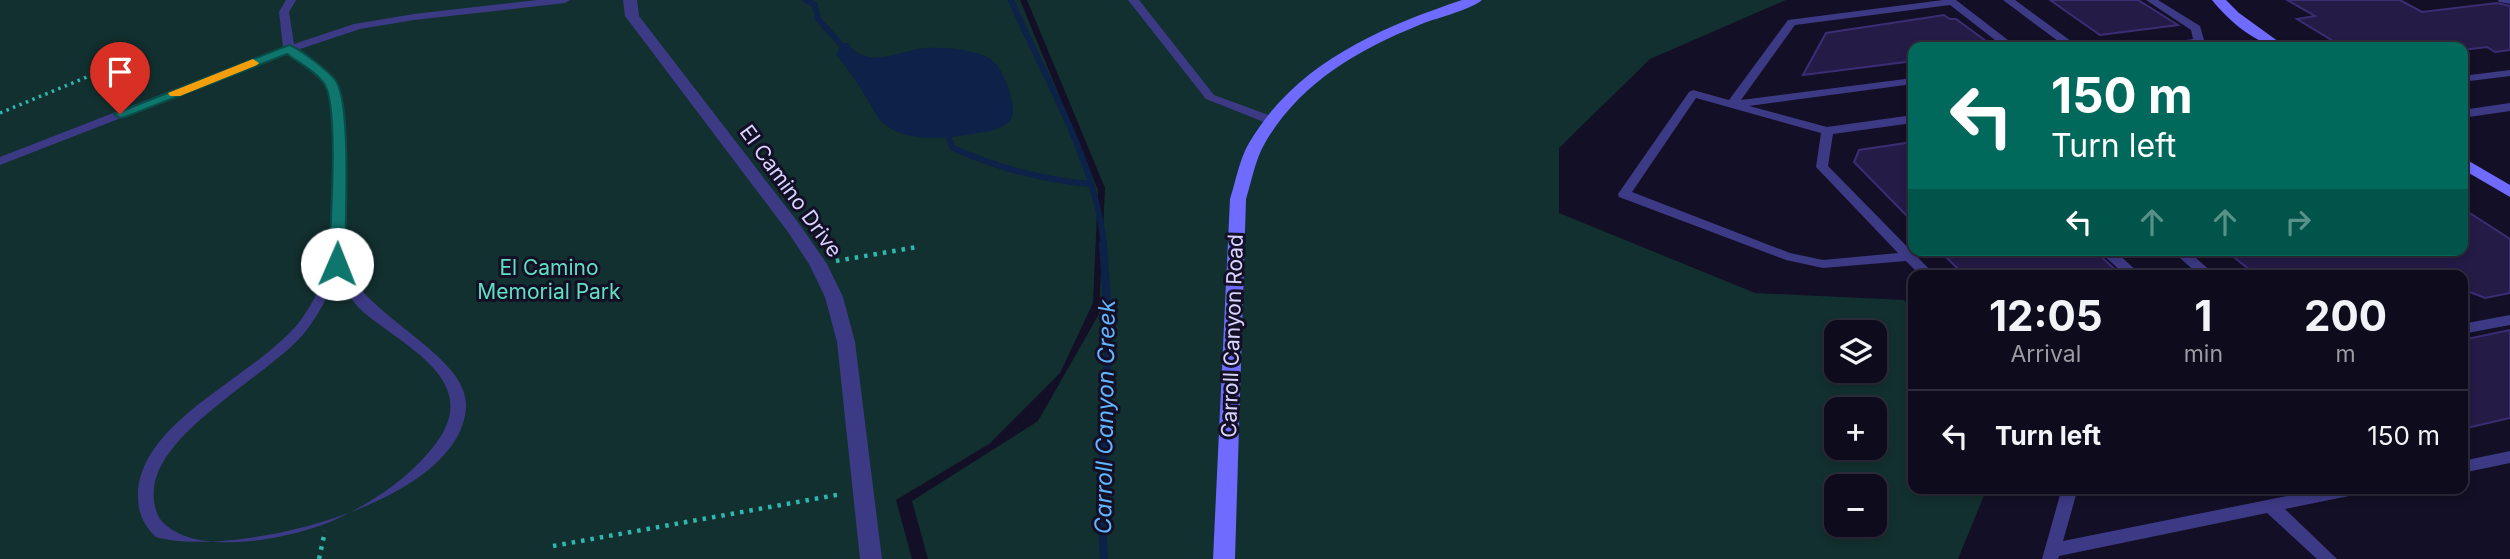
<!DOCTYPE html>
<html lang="en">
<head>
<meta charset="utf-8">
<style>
	:root { --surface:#0e0b1c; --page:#1c1929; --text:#f1f3f6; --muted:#9b9ba3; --line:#2e2b3b }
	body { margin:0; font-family:Inter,sans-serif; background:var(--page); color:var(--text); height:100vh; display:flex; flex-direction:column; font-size:26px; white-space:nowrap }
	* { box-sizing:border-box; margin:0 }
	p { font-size:23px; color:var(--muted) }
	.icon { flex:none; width:38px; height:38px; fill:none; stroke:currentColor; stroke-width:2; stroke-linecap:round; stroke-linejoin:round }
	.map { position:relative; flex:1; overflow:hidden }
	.details { position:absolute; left:1908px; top:270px; width:560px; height:224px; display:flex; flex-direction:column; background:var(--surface); border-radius:14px; box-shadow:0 4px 10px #0003,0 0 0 2px var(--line) }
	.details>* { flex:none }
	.guide { position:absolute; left:1908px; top:42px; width:560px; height:214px; border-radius:14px; box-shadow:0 4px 10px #0003,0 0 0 2px var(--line); background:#00695c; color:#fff; overflow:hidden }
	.controls { position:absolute; left:1824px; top:320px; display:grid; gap:14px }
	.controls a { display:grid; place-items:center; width:63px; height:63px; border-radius:14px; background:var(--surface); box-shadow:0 4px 10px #0003,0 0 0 2px var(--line); font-size:35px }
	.pin { position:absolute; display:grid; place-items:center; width:60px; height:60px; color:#fff; margin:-72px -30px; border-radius:50% 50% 50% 0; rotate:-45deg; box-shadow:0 0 7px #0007 }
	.pin .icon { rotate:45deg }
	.me { position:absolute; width:77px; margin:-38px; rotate:1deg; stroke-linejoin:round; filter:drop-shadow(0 0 5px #0008) }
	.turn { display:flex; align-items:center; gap:24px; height:147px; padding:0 28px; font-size:32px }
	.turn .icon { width:91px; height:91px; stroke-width:2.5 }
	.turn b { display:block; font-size:49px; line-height:60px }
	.lanes { display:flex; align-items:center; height:66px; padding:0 28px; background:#0003; justify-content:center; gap:35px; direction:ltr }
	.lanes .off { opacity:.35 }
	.eta { display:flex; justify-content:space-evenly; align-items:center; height:119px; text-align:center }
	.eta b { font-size:42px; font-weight:700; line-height:49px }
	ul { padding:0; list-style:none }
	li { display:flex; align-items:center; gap:21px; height:91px; padding:0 28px; border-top:2px solid var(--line) }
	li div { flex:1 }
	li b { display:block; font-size:26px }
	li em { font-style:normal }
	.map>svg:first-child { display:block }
	.green { fill:#12302f; fill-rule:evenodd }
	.water { fill:#0c2248 }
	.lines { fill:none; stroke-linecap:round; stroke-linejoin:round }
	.stream-far1 { stroke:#0c2248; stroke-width:6 }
	.stream { stroke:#0c2248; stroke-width:8 }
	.building { fill:#241b47; stroke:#3b2d73; stroke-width:2 }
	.path-far1 { stroke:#2fb8b0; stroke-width:3.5; stroke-dasharray:2.5 4.5; stroke-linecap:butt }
	.path { stroke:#2fb8b0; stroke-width:4.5; stroke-dasharray:3.5 6; stroke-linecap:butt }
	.lane { fill:#3d3a85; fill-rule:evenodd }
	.street { fill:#3d3a85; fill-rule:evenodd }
	.secondary { fill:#6f6bff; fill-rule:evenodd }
	.route { fill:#0f766e; stroke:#0a4d48; stroke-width:2 }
	.slow { fill:#f59e0b }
	.labels { text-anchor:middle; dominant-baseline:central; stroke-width:6; stroke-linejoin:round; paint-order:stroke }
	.street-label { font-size:21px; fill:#d9d4ff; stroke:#130f26 }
	.park-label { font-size:21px; fill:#5fe0c0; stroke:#130f26 }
	.water-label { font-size:23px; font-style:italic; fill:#62b6ff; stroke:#130f26 }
</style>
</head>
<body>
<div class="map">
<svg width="2510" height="559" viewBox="0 0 2510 559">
	<rect width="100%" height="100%" fill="#130f26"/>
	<g class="green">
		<polygon points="0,0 1020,0 1098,190 1093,303 1060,373 989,444 896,500 912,559 0,559"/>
		<path d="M1027,0H1786L1650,59L1559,148V213L1755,293L1904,300L1913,310V488H1987L1958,559H928L912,501L1038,421L1099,314L1105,188ZM1836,332H1874V371H1836ZM1836,410H1874V448H1836ZM1836,486H1874V525H1836Z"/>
	</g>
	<path class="water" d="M848,43C867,71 899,50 926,48C946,47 971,49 989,58C1002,64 1019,107 1011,119C1003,131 984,132 972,134C944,139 901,143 880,120C875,115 873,108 869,102C859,85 848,69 836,54L841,44Z"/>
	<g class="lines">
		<g class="stream-far1">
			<polyline points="806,0 815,5 818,19 846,50"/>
			<path d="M1011,0C1045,79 1095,159 1104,245"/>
			<path d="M944,128L953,148C998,168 1041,180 1090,184"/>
		</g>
		<polyline class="stream" points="1103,244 1109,331 1101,508 1104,559"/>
	</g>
	<g class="building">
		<polygon points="2050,0 2138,0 2178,25 2100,35"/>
		<polygon points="2287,0 2400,0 2422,12 2497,3 2510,6 2510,50 2495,52 2487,47 2462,50 2462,47 2343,47 2297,19 2315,16"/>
		<polygon points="1944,15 1950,19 1956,19 1994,47 1913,47 1913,61 1803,75 1826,33"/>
		<polygon points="1913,142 1913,222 1854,162 1859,150"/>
		<polygon points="2462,208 2510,239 2510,293 2485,298 2462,289 2462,275 2256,275 2225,250 2462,250"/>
		<polygon points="1975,250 2094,250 2121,275 1964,275 1945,256"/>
		<polygon points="2510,330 2510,418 2462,429 2462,340"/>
	</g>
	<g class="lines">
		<polyline class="path-far1" points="0,113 87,77"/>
		<g class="path">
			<polyline points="836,261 917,247"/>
			<polyline points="553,546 842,494"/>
			<polyline points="319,559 325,531"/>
		</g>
		<g class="lane">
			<path d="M286,0H296L289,12L294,44L354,24L414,14L537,0H570L565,3L414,20L360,29L297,50C311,59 326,68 335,81C351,105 344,142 344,170C344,189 346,207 346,226C346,238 341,257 346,267C368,318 468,356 466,406C463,504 233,559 156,537C148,530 141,519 139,508C125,422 265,376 305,314C313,302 326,278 330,265C338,233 331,199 332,167C332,141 340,100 321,79C312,69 299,61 288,53L0,165V157L283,47L279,12ZM338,277C344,288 351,299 359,308C385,333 446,362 450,400C453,420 441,438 429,452C403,483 366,506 330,522C288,539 192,559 160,519C153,508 152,491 156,478C171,428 257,380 295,343C315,324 324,301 338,277Z"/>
			<polygon points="1128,0 1139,0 1214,95 1277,118 1279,121 1277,124 1269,124 1206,99"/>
			<path d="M1943,0H1956L2017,47H2004L1950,5L1795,25L1741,100L1913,78V84L1749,106L1827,127L1913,115V123L1833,134L1828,166L1935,275H1920L1906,261L1823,268L1786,260L1619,197L1618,194L1689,92L1693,90L1729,100L1788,20ZM1696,98L1821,133L1816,167L1898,253L1823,260L1790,253L1632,192Z"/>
			<polygon points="2003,0 2015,0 2079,47 2066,47"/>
			<polygon points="2146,0 2158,0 2200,26 2204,40 2213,47 2153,47 2158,44 2193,39 2191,30"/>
			<polygon points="2498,0 2510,0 2510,4 2499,2"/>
			<polygon points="2510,70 2510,76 2462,82 2462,76"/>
			<polygon points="2510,103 2510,111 2462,118 2462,110"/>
			<polygon points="2098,250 2114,250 2141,275 2125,275"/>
			<polygon points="2171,250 2187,250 2215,275 2199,275"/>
			<polygon points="2510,315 2510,325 2462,334 2462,324"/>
			<polygon points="2510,451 2510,463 2462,473 2462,461"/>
			<polygon points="2062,488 2078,488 2063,541 2327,488 2367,488 2365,492 2359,494 2285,509 2337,559 2317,559 2267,513 2059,556 2058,559 2042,559"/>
		</g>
		<polygon class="street" points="623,0 637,0 639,16 800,225 827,264 843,297 855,342 882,559 860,559 837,342 825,297 809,264 788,232 625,16"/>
		<g class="secondary">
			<path d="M1462,0H1482C1469,11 1434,18 1417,26C1357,50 1298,85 1265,143C1255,160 1252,180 1246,199L1235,559H1213L1230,199C1236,181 1239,160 1249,143C1295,64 1379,28 1462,0Z"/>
			<path d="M2212,0H2226L2239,13L2286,47C2259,48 2229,21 2212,0Z"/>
			<polygon points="2462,157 2510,185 2510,197 2462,169"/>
		</g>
	</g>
	<path class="route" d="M289,45C299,48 330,72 336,81C352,106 345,228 345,264L337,269L329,264C330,230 339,109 325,85C318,73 298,62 287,54L125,117L120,118L114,114Z"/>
	<polygon class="slow" points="253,59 259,63 257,65 180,96 170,96 168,93"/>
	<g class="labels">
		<g class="street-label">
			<text transform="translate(791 191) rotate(54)">El Camino Drive</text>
			<text transform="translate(1232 336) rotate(-88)">Carroll Canyon Road</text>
		</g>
		<g class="park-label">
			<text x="549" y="267">El Camino<tspan x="549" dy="24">Memorial Park</tspan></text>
		</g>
		<g class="water-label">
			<text transform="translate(1105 417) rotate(-89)">Carroll Canyon Creek</text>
		</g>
	</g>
</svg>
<div class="controls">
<a><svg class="icon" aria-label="layers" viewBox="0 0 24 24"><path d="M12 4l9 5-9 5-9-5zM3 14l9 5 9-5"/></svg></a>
<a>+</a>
<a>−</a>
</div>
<div class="pin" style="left:120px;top:114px;background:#d93025"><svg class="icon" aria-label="arrive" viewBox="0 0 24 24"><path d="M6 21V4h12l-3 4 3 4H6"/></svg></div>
<svg class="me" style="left:337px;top:264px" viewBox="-20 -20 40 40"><circle r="19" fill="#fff"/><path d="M0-13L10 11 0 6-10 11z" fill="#0f766e"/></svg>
<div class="guide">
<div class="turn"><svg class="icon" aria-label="left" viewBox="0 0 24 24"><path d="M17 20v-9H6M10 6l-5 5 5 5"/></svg><div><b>150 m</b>Turn left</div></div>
<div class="lanes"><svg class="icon" aria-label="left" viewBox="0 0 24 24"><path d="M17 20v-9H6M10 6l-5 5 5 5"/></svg><svg class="icon off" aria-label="ahead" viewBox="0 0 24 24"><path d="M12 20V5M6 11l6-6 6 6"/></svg><svg class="icon off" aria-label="ahead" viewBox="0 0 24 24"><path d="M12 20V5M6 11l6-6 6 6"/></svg><svg class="icon off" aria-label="right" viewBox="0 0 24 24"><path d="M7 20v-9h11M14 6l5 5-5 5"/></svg></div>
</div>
<section class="details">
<div class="eta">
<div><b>12:05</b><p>Arrival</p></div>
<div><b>1</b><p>min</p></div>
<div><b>200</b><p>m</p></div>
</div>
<ul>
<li><svg class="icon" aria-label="left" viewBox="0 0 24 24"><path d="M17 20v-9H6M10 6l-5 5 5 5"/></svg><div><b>Turn left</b></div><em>150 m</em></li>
</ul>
</section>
</div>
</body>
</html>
